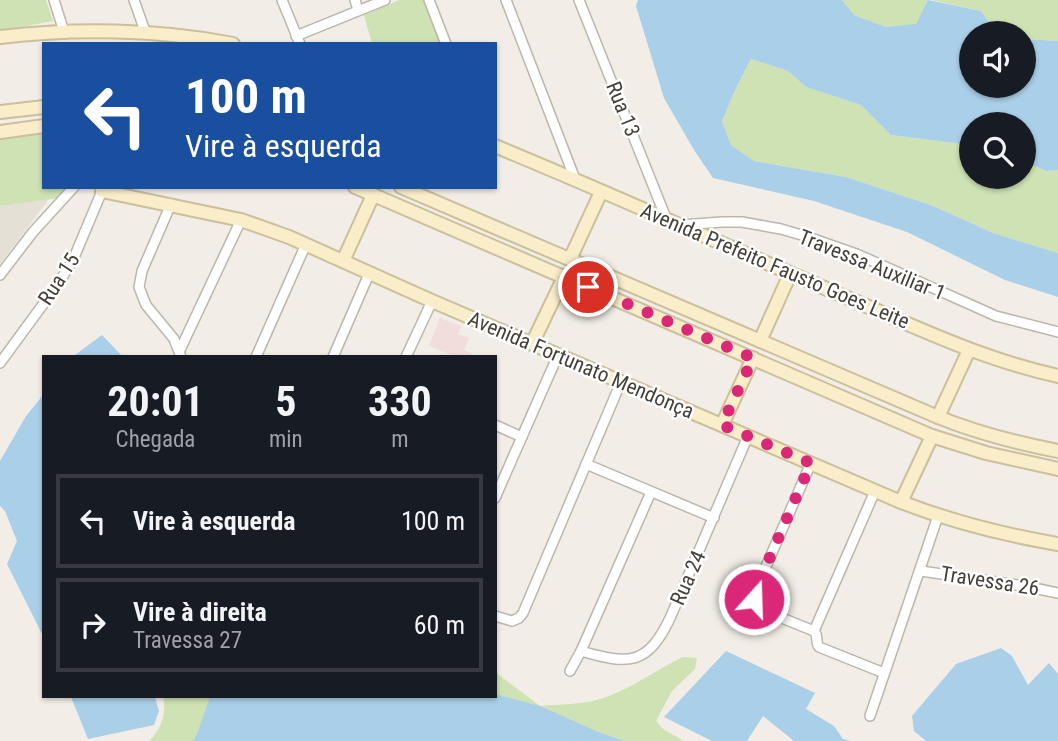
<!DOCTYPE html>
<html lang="pt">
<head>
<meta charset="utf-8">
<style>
	:root { --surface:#171b24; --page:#242831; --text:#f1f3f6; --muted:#9ea1a6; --line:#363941 }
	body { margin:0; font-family:"Roboto Condensed",sans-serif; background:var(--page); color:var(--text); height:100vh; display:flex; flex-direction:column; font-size:26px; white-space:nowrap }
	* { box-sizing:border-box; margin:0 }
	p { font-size:23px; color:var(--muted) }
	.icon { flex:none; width:38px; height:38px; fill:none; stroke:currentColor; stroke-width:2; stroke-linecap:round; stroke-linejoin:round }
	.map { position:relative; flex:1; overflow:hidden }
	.sheet { position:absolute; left:42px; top:355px; width:455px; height:343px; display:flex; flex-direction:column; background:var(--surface); border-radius:0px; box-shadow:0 2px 5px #0004 }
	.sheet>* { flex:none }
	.top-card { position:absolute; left:42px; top:42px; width:455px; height:147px; border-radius:0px; box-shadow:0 2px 5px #0004; background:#1a4fa0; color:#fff; overflow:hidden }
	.buttons { position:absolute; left:959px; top:21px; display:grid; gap:14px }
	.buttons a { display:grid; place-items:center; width:77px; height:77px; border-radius:50%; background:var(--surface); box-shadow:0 2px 5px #0004; font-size:35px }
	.pin { position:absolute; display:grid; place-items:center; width:60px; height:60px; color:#fff; margin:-30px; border:4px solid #fff; border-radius:50%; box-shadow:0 2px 7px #0007 }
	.me { position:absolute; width:77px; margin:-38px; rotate:20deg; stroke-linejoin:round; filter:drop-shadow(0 0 5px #0008) }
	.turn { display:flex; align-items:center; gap:24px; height:147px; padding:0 28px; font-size:32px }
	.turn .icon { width:91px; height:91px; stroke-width:2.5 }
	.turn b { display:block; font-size:49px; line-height:60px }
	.eta { display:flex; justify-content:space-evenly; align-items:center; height:119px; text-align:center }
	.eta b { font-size:42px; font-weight:700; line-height:49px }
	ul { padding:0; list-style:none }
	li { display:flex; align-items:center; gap:21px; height:94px; margin:0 14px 10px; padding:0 14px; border:4px solid var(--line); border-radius:0px }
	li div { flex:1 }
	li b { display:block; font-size:26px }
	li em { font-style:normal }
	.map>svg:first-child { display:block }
	.residential { fill:#e5e0d6 }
	.medical { fill:#f1dedc }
	.green { fill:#cee2b4 }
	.water { fill:#aacfe8 }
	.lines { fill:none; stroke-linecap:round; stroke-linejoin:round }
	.street-casing { stroke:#bcb6ab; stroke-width:12 }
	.secondary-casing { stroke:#ccbf9b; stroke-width:16 }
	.street { stroke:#fff; stroke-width:9 }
	.secondary { stroke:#f9edca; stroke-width:12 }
	.route { stroke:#db2777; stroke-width:12; stroke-dasharray:0 21.6 }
	.labels { text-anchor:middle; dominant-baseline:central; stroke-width:5; stroke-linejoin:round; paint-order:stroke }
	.street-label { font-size:21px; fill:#443f37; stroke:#fff }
</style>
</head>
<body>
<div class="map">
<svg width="1058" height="741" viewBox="0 0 1058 741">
	<rect width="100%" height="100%" fill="#f2eee7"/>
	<polygon class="residential" points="49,199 0,264 0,205"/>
	<polygon class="medical" points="440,318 461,326 458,334 469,338 464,350 471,353 470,357 456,357 429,346"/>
	<g class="green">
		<polygon points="0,0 46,0 53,21 0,31"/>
		<polygon points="399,0 424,0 441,44 372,44 364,15"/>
		<polygon points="842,0 928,0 916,25 886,27 854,15"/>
		<polygon points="931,0 1058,0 1058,41 1024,39 1024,33 997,33 981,11"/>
		<polygon points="751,59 788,71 806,87 861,105 891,135 971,145 971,177 1024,177 1024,161 1046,171 1058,170 1058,253 993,233 931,205 846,177 754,161 731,145 722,121 737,86"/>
		<polygon points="44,131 44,187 72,187 59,198 0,206 0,136"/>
		<path d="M683,657L697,658L695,669L672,691L656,721L663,729L684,741H624L596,731L513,741H149C161,730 167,713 163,697L495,696V672L540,706C559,704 582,705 600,699C630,690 655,670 683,657Z"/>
	</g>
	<g class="water">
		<polygon points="638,0 842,0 854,15 886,27 916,24 928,0 981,11 997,33 971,33 971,86 1024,86 1024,39 1058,41 1058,170 1046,171 1024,161 1024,124 971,124 971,145 891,135 861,105 806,87 788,71 751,59 737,86 722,121 731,145 754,161 846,177 931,205 993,233 1058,253 1058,297 1005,280 907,232 814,201 713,178 694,150 664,98 636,6"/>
		<polygon points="102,335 123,357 73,357 75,355"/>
		<polygon points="44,394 44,638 7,564 17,541 5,511 0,506 0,461 26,416"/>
		<polygon points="1001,648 1012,656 1028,685 1049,663 1058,674 1058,741 926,741 914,731 912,716 956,664"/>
		<polygon points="726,651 815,693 806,709 834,726 843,739 851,741 794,741 763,716 747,741 712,741 664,717"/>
		<polygon points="495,694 540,706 596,731 624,741 193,741 197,734 210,697 495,696"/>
		<polygon points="71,697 155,697 159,711 154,725 88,739"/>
	</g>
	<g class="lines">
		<g class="street-casing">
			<g id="street">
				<polyline points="54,0 64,32"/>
				<polyline points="134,0 146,34"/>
				<polyline points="282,0 300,44"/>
				<polyline points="355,0 358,10"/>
				<polyline points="429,0 446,44"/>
				<polyline points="506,0 575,179"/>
				<polyline points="579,0 666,218"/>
				<polyline points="296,36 385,0"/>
				<polyline points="171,204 142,271 139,287 146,305 174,339 181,357"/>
				<polyline points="681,225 722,222 742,222 781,229 805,236 859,255 996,316 1058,332"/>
				<polyline points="0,275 33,232 74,187"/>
				<polyline points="180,350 241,220"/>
				<polyline points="256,357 306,244"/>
				<polyline points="333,357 369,274"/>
				<polyline points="406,357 432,301"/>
				<polyline points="0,363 58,284 73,260 102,191"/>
				<polyline points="495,425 522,437"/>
				<polyline points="811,463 754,594 755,604 767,612 814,631 875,491"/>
				<polyline points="586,464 714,518"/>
				<polyline points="495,498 558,355"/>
				<polyline points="921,571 1024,586 1058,593"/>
				<polyline points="495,616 512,621 519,618 523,613 621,382"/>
				<path d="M814,631C819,636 815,642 819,647L884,673"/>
				<path d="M581,651C629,665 648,666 671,616L748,436"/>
				<polyline points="570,671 581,651 651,492"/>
				<polyline points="870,716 938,516"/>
			</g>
		</g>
		<g class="secondary-casing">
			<g id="secondary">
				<path d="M0,37C75,28 158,29 233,44"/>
				<polyline points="0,112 44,107"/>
				<polyline points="0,132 44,126"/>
				<path d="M495,146C614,195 730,248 848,298C917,328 985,360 1058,376"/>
				<path d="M104,187L102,191L241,220L289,237L432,301L901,502C953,522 1004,535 1058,544"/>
				<polyline points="355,187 932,436 986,453 1058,469"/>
				<path d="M401,187L938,417C977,433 1017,443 1058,451"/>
				<polyline points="570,259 601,192"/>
				<polyline points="343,261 373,195"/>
				<polyline points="760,341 790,274"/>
				<polyline points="532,344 564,277"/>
				<polyline points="938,417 969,350"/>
				<polyline points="722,425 753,358"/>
				<polyline points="901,502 932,436"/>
			</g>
		</g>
		<use href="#street" class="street"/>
		<use href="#secondary" class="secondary"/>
	</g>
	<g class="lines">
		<polyline class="route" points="588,287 753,358 722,425 811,463 757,587 754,599"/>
	</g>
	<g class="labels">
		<g class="street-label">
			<text transform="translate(623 109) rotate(68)">Rua 13</text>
			<text transform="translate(872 265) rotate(22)">Travessa Auxiliar 1</text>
			<text transform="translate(775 266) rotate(23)">Avenida Prefeito Fausto Goes Leite</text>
			<text transform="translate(59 279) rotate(-57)">Rua 15</text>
			<text transform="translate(581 365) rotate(23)">Avenida Fortunato Mendonça</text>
			<text transform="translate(688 578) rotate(-66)">Rua 24</text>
			<text transform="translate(990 581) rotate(9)">Travessa 26</text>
		</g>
	</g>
</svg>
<div class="buttons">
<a><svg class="icon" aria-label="sound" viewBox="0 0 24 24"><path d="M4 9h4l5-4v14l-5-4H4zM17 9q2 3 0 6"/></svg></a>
<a><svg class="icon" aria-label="search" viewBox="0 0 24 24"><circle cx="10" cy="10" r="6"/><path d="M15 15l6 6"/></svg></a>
</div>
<div class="pin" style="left:588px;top:287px;background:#d93025"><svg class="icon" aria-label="arrive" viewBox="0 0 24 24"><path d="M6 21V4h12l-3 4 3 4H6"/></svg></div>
<svg class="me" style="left:754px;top:599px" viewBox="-20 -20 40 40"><circle r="17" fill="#db2777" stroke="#fff" stroke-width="3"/><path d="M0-11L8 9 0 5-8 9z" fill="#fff"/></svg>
<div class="top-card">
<div class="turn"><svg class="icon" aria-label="left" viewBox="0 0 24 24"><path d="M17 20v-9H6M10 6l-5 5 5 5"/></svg><div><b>100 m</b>Vire à esquerda</div></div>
</div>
<section class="sheet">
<div class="eta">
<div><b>20:01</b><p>Chegada</p></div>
<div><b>5</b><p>min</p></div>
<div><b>330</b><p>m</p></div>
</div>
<ul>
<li><svg class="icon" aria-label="left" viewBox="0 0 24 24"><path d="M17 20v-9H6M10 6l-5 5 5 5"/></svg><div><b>Vire à esquerda</b></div><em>100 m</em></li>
<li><svg class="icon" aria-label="right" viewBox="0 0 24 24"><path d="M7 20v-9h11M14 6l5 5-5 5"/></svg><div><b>Vire à direita</b><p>Travessa 27</p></div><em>60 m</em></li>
</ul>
</section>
</div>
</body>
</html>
